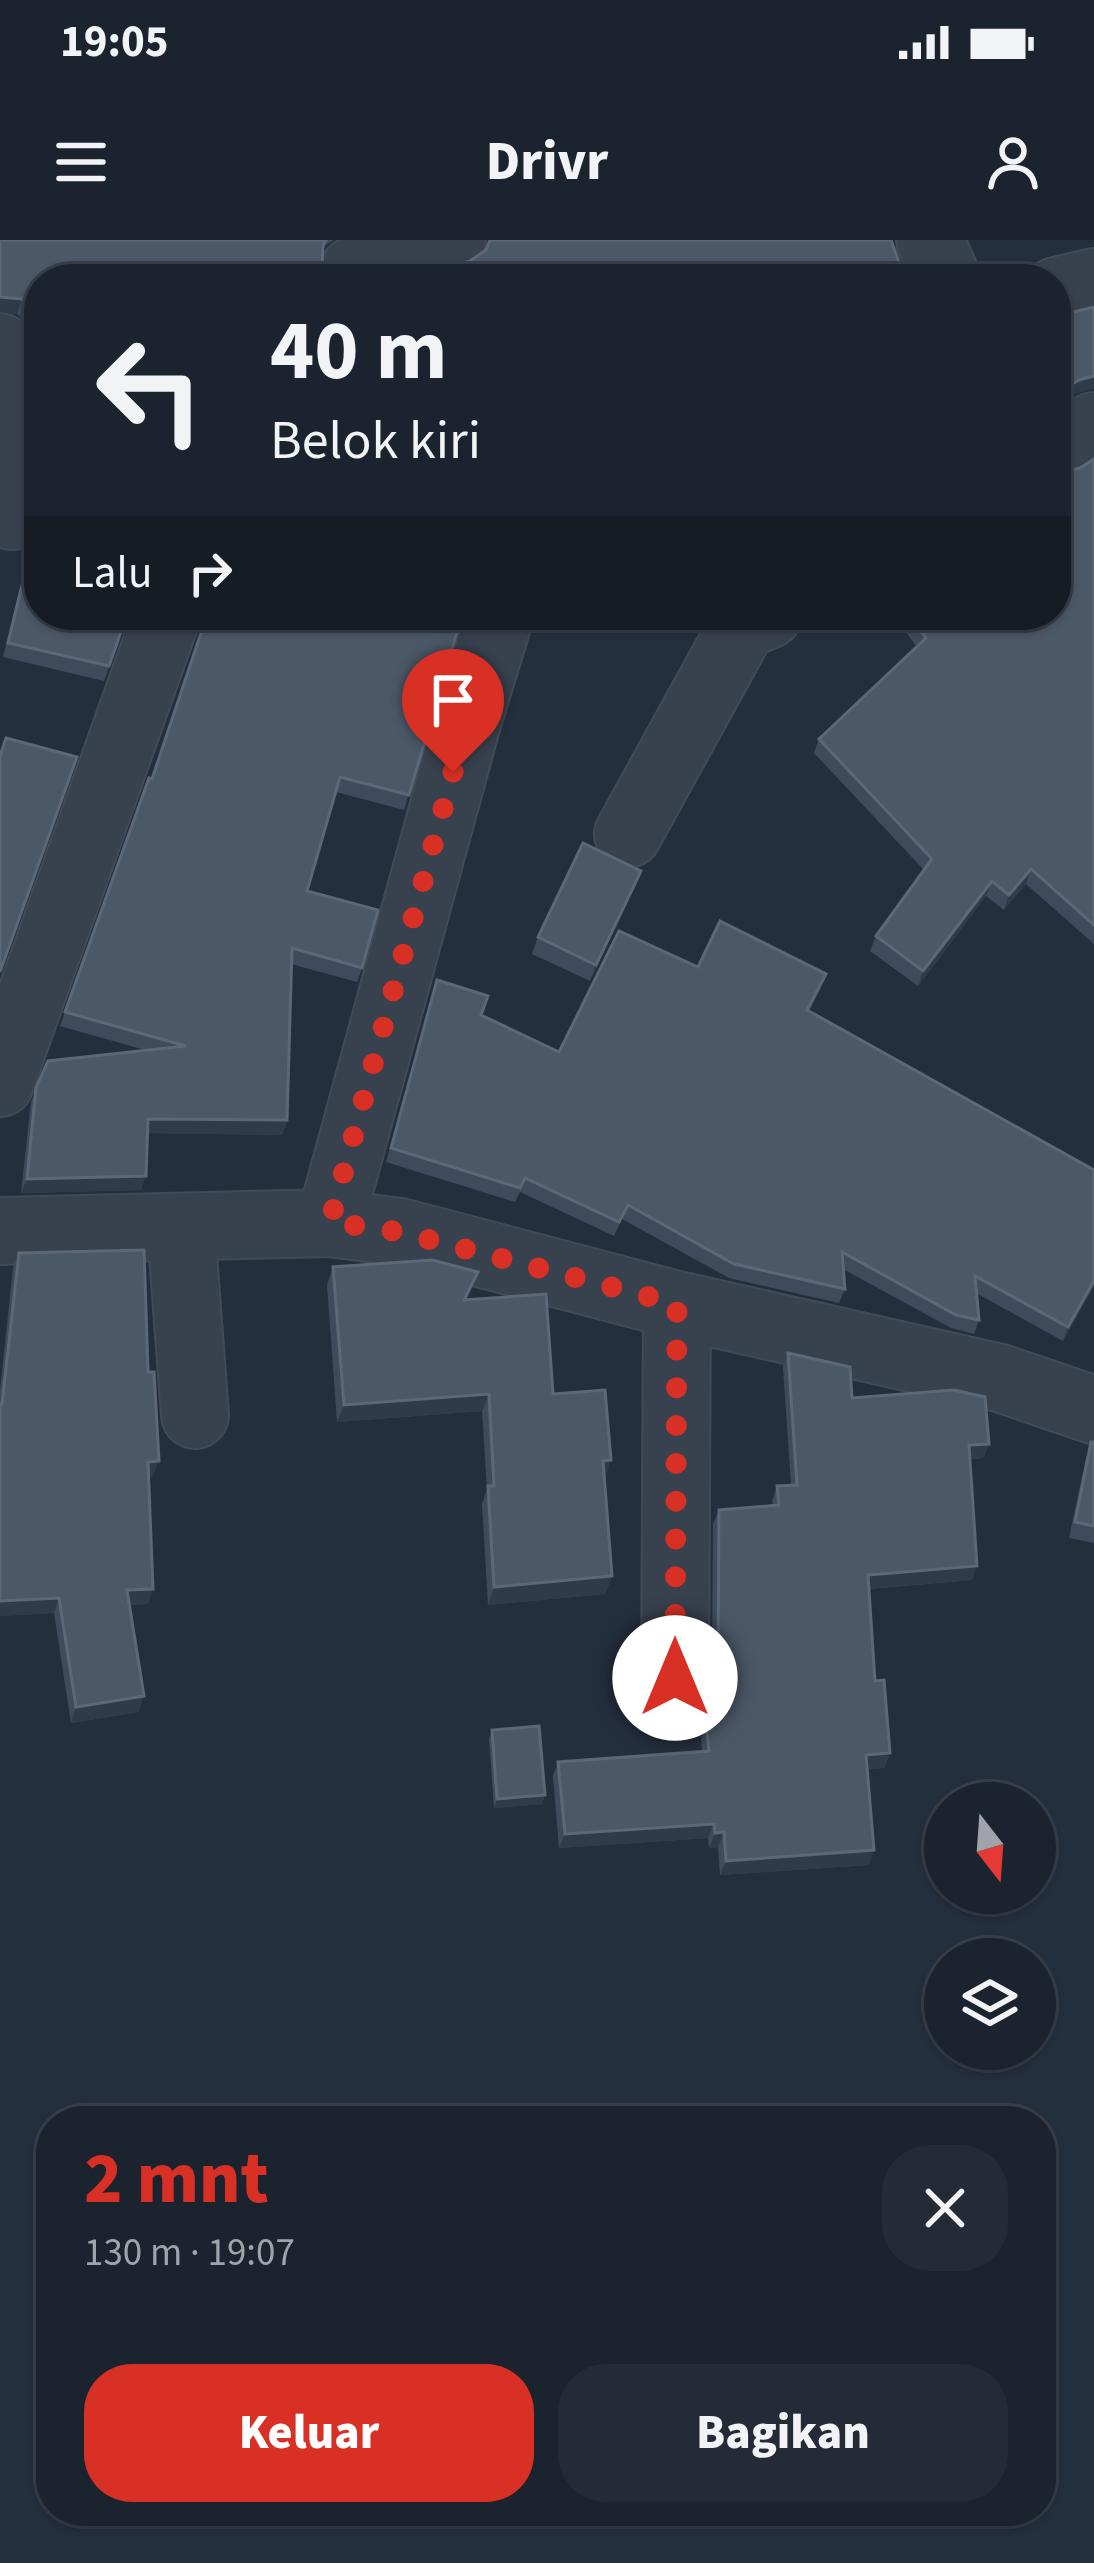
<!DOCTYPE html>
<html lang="id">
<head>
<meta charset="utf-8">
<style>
	:root { --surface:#1b232e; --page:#242b36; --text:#f1f3f6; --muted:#a0a4aa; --line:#39404a; --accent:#d93025 }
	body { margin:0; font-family:"Source Sans 3",sans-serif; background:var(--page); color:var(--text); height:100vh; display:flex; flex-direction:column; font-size:45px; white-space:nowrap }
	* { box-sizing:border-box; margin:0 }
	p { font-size:39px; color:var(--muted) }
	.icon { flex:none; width:66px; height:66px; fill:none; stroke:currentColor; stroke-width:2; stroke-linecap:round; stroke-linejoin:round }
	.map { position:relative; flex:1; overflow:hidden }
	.sheet { position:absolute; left:36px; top:1866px; width:1020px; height:420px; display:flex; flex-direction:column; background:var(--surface); border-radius:48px; box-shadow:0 3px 9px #0004,0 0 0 3px var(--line) }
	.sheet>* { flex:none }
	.banner { position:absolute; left:24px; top:24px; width:1047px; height:366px; border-radius:48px; box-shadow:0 3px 9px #0004,0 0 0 3px var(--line); background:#1b232e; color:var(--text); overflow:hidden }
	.needle { width:78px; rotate:163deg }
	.tools { position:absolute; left:924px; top:1542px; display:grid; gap:24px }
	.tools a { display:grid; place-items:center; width:132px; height:132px; border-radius:50%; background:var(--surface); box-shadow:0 3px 9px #0004,0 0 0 3px var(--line); font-size:60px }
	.pin { position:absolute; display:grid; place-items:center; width:102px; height:102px; color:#fff; margin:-123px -51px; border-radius:50% 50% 50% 0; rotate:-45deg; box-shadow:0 0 12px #0007 }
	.pin .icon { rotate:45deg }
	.me { position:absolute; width:132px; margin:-66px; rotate:0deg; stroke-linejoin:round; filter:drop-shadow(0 0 9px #0008) }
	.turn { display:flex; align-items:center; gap:42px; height:252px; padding:0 48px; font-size:54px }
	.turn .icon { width:156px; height:156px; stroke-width:2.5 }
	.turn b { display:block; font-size:84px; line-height:102px }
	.then { display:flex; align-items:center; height:114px; padding:0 48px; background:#0003; gap:24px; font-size:45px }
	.round { display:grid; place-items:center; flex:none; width:126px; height:126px; border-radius:48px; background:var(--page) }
	.head { display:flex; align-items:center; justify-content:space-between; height:204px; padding:0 48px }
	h1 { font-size:72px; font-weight:800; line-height:90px; color:var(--accent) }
	.button { display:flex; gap:24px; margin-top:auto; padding:24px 48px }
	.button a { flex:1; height:138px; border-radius:48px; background:var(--accent); color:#fff; font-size:48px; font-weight:800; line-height:138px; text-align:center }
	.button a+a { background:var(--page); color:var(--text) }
	.status { display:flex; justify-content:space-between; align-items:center; height:84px; padding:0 60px; background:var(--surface); direction:ltr }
	.status svg { height:33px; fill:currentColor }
	header { display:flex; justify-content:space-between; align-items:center; height:156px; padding:0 48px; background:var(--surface); font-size:54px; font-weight:800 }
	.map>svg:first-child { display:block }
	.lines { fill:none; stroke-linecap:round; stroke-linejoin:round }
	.minor-casing { stroke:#414a57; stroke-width:70 }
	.minor { stroke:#38414e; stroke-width:66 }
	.wall { fill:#3f4b5c }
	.shaded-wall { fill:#2f3b4b }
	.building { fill:#4b5868; stroke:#5c6777; stroke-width:3 }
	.route { stroke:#d93025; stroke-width:21; stroke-dasharray:0 37.8 }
</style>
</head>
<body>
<div class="status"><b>19:05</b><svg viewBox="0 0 49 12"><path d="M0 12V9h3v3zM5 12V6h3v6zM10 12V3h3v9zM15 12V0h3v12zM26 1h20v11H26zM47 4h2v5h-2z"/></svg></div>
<header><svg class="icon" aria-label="menu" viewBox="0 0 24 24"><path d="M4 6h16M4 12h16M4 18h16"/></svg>Drivr<svg class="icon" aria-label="person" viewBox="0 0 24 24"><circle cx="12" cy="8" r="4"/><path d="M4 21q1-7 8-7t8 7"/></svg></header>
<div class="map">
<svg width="1094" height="2323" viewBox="0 0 1094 2323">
	<rect width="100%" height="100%" fill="#242f3e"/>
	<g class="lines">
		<g class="minor-casing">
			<g id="minor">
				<polyline points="930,0 947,39"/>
				<polyline points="354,39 353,31 452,0"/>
				<polyline points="1056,51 1094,42"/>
				<path d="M0,107C40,163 26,213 12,276"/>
				<polyline points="1056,210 1094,186"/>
				<polyline points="628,594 743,385 768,375"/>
				<polyline points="0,843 167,375"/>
				<polyline points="330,983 466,486 500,375"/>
				<polyline points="181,988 195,1175"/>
				<polyline points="0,991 330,983 400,992 677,1065 1000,1138 1094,1170"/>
				<polyline points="675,1438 677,1065"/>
			</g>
		</g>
		<use href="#minor" class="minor"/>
	</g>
	<g class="wall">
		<polygon points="0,0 334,0 326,5 322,11 39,39 39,102 31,87 17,74 0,72"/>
		<polygon points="1094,219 1094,704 1026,644 1004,670 986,656 918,746 870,711 876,696 924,630 814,513 819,499 917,407 893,375 1056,375 1062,233 1080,228"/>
		<polygon points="39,317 39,375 127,375 104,441 3,417 19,351 24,337 34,339"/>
		<polygon points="203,375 462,375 404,570 336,552 307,651 362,728 357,742 291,724 287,880 282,895 148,893 141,950 21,953 31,862 48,821 145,810 60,786 149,538 151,539 202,388"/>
		<polygon points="641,631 590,741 532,714 538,697"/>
		<polygon points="698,727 821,748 809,771 1094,930 1094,1046 1063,1101 976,1053 979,1080 974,1094 951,1088 843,1029 845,1049 839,1063 729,1038 622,979 614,996 520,952 515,962 386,922 437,740 481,775 559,812"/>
		<polygon points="19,1013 153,1236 148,1237 148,1364 130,1365 144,1456 138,1472 71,1483 54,1373 0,1376 0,1151 13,1028"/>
		<polygon points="333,1027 471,1050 466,1060 553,1154 604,1238 612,1336 605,1354 488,1365 482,1264 487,1249 482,1171 337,1182 327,1045"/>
		<polygon points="788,1113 852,1158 989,1204 983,1218 970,1219 972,1340 869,1349 875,1441 890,1513 884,1528 867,1529 869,1625 720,1635 718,1607 709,1608 708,1598 559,1608 553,1536 558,1522 702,1511 701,1498 707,1484 705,1459 712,1438 713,1284 719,1270 773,1266 772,1261 777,1246 791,1245 783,1127"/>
		<polygon points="1091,1202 1094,1202 1094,1303 1069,1298 1086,1218"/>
		<polygon points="492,1490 545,1555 542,1564 494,1568 489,1499"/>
	</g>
	<g class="shaded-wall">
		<polygon points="0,57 22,59 17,74 0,72"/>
		<polygon points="1094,136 1094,149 1074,154 1056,166 1056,154 1079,140"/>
		<polygon points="1031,629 1026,644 1004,670 1009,655"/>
		<polygon points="641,631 635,647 590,741 596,725"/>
		<polygon points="992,641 986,656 918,746 923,731"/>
		<polygon points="148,879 287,880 282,895 143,893"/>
		<polygon points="146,936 141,950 21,953 27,939"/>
		<polygon points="1094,1041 1094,1046 1063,1101 1068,1087"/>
		<polygon points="489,1154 482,1171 337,1182 344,1165"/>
		<polygon points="989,1204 983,1218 963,1220 969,1205"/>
		<polygon points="611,1220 605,1238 603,1221"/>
		<polygon points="159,1221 153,1236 142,1237 148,1222"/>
		<polygon points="977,1326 972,1340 863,1349 868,1335"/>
		<polygon points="612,1336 605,1354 488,1365 494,1347"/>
		<polygon points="153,1349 148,1364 122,1365 127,1350"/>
		<polygon points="59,1358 54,1373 0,1376 0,1361"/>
		<polygon points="144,1456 138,1472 71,1483 76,1467"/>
		<polygon points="890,1513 884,1528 860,1530 866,1515"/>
		<polygon points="545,1555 542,1564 494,1568 497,1559"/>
		<polygon points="714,1584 708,1598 559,1608 565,1594"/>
		<polygon points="724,1592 718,1607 709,1608 715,1593"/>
		<polygon points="874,1610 869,1625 720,1635 726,1621"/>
	</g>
	<g class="building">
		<polygon points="0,0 326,0 323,5 322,29 326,39 39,39 39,77 37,72 22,59 0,57"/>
		<polygon points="490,0 891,0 905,39 412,39 470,21 486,10"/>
		<polygon points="1094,67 1094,136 1079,140 1056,154 1056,73 1070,73"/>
		<polygon points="1094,219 1094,685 1031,629 1009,655 992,641 923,731 876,696 932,619 819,499 926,398 909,375 1056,375 1056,231 1062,233 1080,228"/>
		<polygon points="39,324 39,375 127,375 109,426 8,403 24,337 35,340"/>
		<polygon points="207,375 462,375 409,555 340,537 307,651 378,670 362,728 292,708 287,880 148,879 146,936 27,939 36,848 48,821 186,806 65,772 149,538 152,539"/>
		<polygon points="6,498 77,517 0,732 0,516"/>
		<polygon points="583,603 641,631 596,725 538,697"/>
		<polygon points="720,681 826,734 807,770 1094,930 1094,1041 1068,1087 975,1036 979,1080 956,1075 842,1012 845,1049 734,1024 628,965 619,982 525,938 520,948 391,908 437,740 488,756 481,775 559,812 619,691 698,727"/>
		<polygon points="144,1010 148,1132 154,1132 159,1221 148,1222 153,1349 127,1350 144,1456 76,1467 59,1358 0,1361 0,1164 2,1164 19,1013"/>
		<polygon points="432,1020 478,1032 464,1060 546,1054 553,1154 605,1150 611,1220 603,1221 612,1336 494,1347 488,1246 494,1246 489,1154 344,1165 333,1027"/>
		<polygon points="788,1113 850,1127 852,1158 954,1150 985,1157 989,1204 969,1205 977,1326 868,1335 875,1441 884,1440 890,1513 866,1515 874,1610 726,1621 724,1592 715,1593 714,1584 565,1594 558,1522 709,1511 706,1484 713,1483 710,1445 718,1424 719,1270 779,1265 777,1246 797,1245"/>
		<polygon points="1091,1202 1094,1202 1094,1286 1075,1282"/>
		<polygon points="539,1486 545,1555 497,1559 492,1490"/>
	</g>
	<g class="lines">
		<polyline class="route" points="453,532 330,982 400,992 677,1064 675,1438"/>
	</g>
</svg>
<div class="tools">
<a><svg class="needle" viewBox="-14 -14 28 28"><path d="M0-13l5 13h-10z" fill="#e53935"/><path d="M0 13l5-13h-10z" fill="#a0a4aa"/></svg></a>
<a><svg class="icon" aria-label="layers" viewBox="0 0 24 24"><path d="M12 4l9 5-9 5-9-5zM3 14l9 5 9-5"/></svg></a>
</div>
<div class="pin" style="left:453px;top:532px;background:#d93025"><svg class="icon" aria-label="arrive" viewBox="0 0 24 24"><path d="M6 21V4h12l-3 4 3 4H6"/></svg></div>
<svg class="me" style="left:675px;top:1438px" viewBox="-20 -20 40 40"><circle r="19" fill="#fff"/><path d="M0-13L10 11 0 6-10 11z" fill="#d93025"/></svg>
<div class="banner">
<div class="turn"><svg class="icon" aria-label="left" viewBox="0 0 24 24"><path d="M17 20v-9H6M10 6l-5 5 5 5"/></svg><div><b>40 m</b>Belok kiri</div></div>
<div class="then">Lalu<svg class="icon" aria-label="right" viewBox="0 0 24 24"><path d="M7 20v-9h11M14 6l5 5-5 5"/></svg></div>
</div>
<section class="sheet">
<div class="head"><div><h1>2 mnt</h1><p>130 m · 19:07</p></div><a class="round"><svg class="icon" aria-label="close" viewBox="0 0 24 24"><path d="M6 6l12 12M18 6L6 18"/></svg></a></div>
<div class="button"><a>Keluar</a><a>Bagikan</a></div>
</section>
</div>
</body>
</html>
